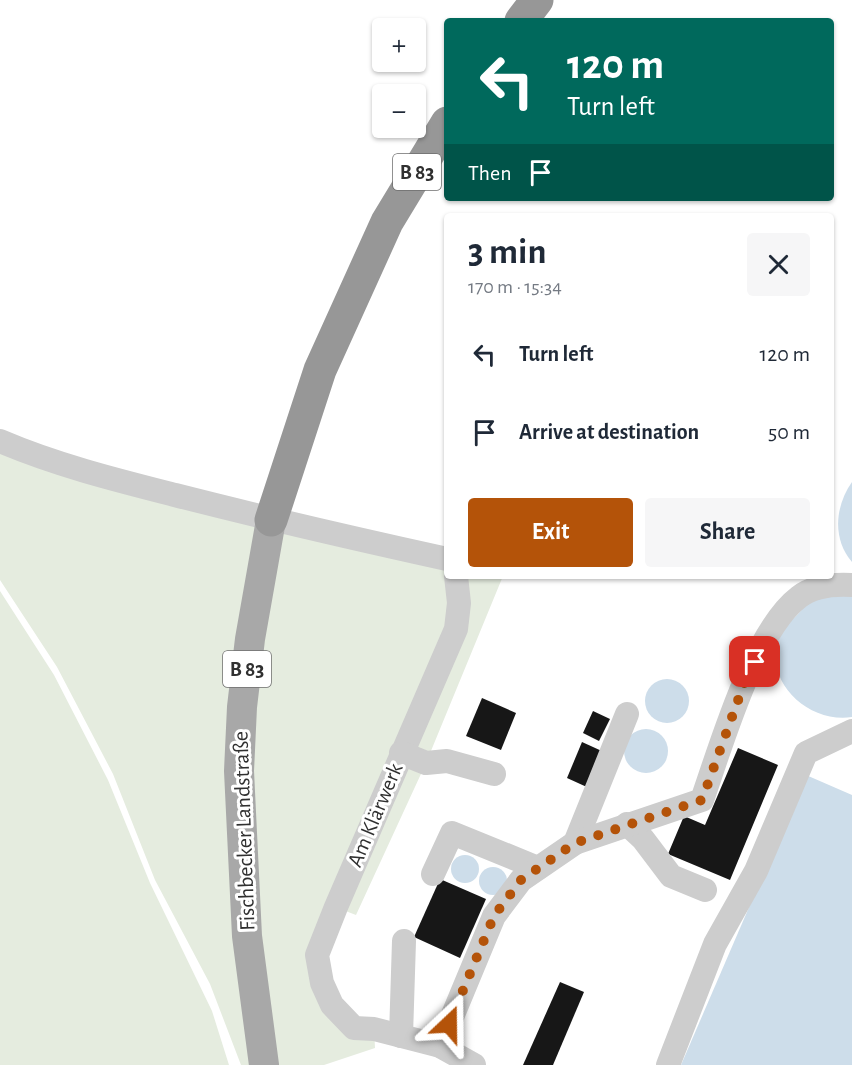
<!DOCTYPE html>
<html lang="en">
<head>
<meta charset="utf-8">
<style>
	:root { --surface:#fff; --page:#f6f6f7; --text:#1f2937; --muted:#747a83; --accent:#b45309 }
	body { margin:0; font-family:"Alegreya Sans",sans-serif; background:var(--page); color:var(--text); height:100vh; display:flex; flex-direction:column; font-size:22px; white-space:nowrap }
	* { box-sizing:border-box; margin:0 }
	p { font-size:20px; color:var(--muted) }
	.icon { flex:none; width:33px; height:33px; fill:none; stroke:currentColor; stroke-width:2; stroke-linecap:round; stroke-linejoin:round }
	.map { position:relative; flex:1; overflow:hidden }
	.drawer { position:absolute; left:444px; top:213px; width:390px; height:366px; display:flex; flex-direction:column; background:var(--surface); border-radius:6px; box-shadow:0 2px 4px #0004 }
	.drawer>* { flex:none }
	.hud { position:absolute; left:444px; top:18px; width:390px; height:183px; border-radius:6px; box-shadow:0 2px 4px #0004; background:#00695c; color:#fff; overflow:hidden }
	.buttons { position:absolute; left:372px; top:18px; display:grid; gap:12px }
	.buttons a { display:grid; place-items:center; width:54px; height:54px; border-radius:6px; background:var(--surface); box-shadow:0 2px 4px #0004; font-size:30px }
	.pin { position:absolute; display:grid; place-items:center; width:51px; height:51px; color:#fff; margin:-26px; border-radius:12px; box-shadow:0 3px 9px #0006 }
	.me { position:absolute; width:66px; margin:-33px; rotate:23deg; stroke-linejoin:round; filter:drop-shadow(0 0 4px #0008) }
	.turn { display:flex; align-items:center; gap:21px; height:126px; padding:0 24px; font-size:27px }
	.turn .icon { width:78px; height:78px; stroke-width:2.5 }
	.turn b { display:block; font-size:42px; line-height:51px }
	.then { display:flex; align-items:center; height:57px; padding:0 24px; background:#0003; gap:12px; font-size:22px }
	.round { display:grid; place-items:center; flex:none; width:63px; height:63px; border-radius:6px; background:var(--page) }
	.headline { display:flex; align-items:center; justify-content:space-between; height:102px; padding:0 24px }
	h1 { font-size:36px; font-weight:700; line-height:45px }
	.button { display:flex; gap:12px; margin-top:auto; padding:12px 24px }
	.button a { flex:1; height:69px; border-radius:6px; background:var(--accent); color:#fff; font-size:24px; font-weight:700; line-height:69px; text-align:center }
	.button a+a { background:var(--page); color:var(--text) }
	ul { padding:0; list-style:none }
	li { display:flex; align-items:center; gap:18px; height:78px; padding:0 24px }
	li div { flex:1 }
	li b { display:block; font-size:22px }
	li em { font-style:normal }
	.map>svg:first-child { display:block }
	.green { fill:#e5ecdf }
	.water { fill:#cdddea }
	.building { fill:#171717 }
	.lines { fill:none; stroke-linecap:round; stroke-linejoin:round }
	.minor { stroke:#cdcdcd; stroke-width:24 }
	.major { stroke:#a8a8a8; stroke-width:30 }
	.highway { stroke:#979797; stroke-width:33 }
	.route { stroke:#b45309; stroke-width:10; stroke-dasharray:0 18 }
	.labels { text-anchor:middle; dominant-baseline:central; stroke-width:6; stroke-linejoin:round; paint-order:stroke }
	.shield { fill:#fff; stroke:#6e6e6e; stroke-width:1.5 }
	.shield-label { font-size:21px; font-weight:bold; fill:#303030 }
	.street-label { font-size:22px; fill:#303030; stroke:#fff }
</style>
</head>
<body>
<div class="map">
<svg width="852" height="1065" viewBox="0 0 852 1065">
	<rect width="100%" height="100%" fill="#fff"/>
	<g class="green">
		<polygon points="0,441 447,559 447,576 503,576 426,763 356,915 335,907 317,955 332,1005 374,1029 375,1048 324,1065 241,1065 210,984 155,880 113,774 57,667 0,580"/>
		<polygon points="0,591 54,675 108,780 150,883 212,1011 229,1065 0,1065"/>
	</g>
	<g class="water">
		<path d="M852,482V562C832,539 835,506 852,482Z"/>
		<path d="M852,594V717C806,724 758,677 782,631C785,625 793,619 798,614C802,610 806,603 811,600C820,594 841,596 852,594Z"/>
		<circle cx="667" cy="701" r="22"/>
		<circle cx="646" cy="751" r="22"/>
		<polygon points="806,775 852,795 852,1065 681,1065"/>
		<circle cx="465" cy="869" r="14"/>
		<circle cx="493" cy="881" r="14"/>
	</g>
	<g class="building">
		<polygon points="482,698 516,713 501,750 466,736"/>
		<polygon points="593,711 610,719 599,741 583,733"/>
		<polygon points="582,742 604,752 589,788 567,778"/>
		<polygon points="738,748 778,765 730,880 668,854 684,816 705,825"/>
		<polygon points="440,879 486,899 460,958 414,937"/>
		<polygon points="560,982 584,992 553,1065 523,1065"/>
	</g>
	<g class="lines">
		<g class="minor">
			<path d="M0,441C56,465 116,480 175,495C265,518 356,539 447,559"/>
			<polyline points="456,576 459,603 456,629 336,907 317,955 322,983 332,1005 354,1028 374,1029 440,1046 474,1065"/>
			<polyline points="401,753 426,763 447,761 494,774"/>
			<polyline points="627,824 643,839 671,876 705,890"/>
			<polyline points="575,843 627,714"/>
			<polyline points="433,874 452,833 538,868"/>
			<polyline points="401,1036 404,941"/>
			<path d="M440,1046L494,916L521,880L575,843L702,800C721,746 754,631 799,597C813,586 835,584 852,585"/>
			<polyline points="668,1065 715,944 756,871 806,753 852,731"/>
		</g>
		<polyline class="major" points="264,1065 247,936 239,771 242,707 250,639 271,520"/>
		<g class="highway">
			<polyline points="521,21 537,0"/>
			<polyline points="271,520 320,370 387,222 447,123"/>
		</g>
	</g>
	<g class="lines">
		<polyline class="route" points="449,1024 494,916 521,880 575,843 702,800 745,681 755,662"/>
	</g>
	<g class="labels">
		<g class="shield">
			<rect x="393" y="154" width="48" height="36" rx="4.5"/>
			<rect x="223" y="651" width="48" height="36" rx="4.5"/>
		</g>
		<g class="shield-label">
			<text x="417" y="172">B 83</text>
			<text x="247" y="669">B 83</text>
		</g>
		<g class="street-label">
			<text transform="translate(375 815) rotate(-67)">Am Klärwerk</text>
			<text transform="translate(244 831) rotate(-92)">Fischbecker Landstraße</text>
		</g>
	</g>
</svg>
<div class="buttons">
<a>+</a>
<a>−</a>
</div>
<div class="pin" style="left:755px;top:662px;background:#d93025"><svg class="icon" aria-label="arrive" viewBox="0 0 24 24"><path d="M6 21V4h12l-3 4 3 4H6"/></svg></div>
<svg class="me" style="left:449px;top:1024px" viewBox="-20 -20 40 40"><path d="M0-17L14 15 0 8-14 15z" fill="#b45309" stroke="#fff" stroke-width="4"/></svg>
<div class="hud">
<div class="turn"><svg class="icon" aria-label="left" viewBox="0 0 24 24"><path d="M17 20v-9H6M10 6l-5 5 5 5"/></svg><div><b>120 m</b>Turn left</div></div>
<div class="then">Then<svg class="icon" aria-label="arrive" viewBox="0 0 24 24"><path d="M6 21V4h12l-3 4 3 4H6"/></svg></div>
</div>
<section class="drawer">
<div class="headline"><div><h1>3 min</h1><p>170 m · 15:34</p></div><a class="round"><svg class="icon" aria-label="close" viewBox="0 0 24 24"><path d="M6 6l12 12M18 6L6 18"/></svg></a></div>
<ul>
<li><svg class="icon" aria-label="left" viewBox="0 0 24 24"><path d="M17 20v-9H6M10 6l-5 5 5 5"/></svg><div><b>Turn left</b></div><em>120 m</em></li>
<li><svg class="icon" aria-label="arrive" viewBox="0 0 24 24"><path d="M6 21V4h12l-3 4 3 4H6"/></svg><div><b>Arrive at destination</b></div><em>50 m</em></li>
</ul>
<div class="button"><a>Exit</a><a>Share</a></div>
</section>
</div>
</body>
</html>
